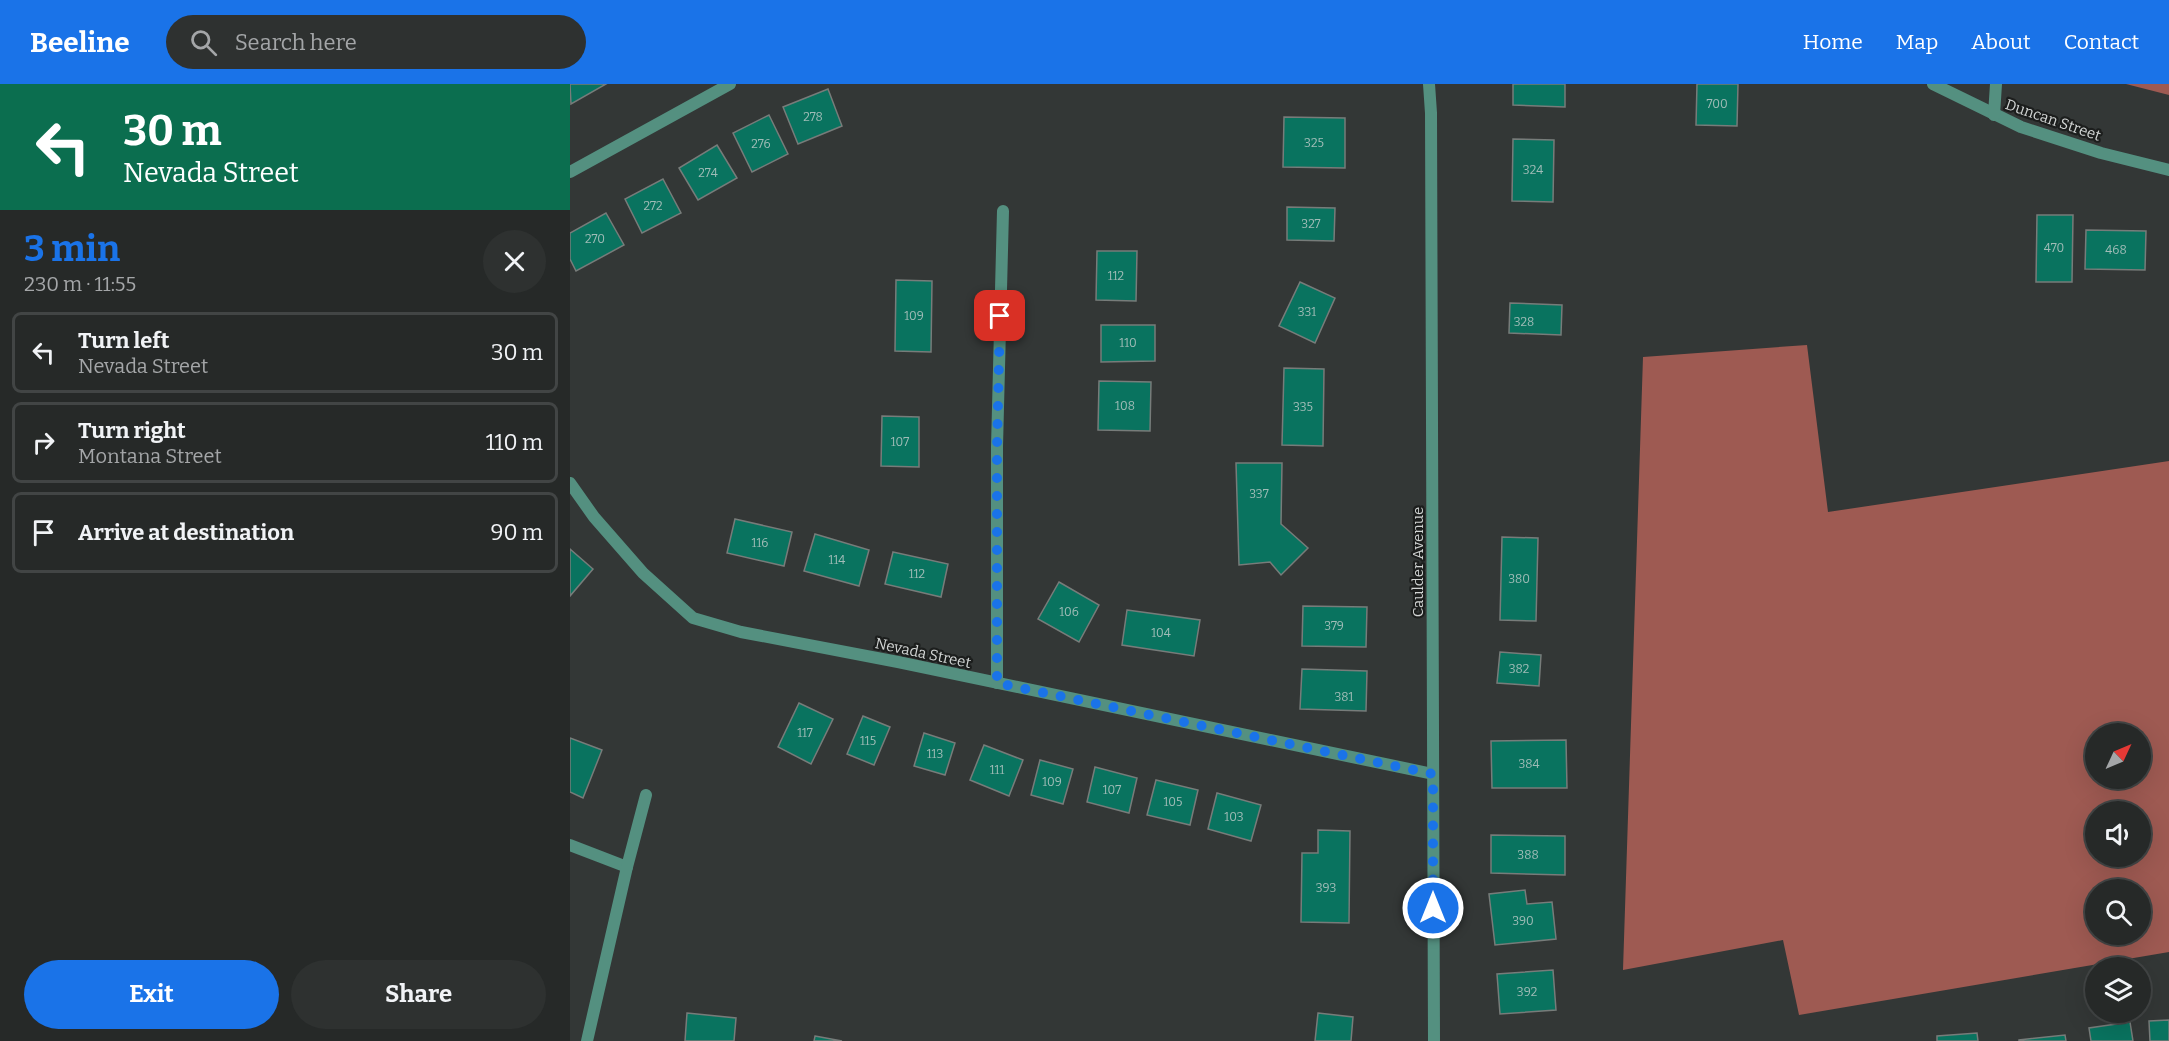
<!DOCTYPE html>
<html lang="en">
<head>
<meta charset="utf-8">
<style>
	:root { --surface:#262928; --page:#2e3130; --text:#f1f3f6; --muted:#a4a6a8; --line:#424545; --accent:#1a73e8 }
	body { margin:0; font-family:Bitter,serif; background:var(--page); color:var(--text); height:100vh; display:flex; flex-direction:column; font-size:22px; white-space:nowrap }
	* { box-sizing:border-box; margin:0 }
	p { font-size:20px; color:var(--muted) }
	.icon { flex:none; width:33px; height:33px; fill:none; stroke:currentColor; stroke-width:2; stroke-linecap:round; stroke-linejoin:round }
	.map { position:relative; flex:1; overflow:hidden }
	.side { display:flex; flex-direction:column; background:var(--surface); width:570px }
	.side>* { flex:none }
	.banner { background:#0b6e4f; color:#fff; overflow:hidden }
	.needle { width:39px; rotate:46deg }
	.buttons { position:absolute; left:1515px; top:639px; display:grid; gap:12px }
	.buttons a { display:grid; place-items:center; width:66px; height:66px; border-radius:50%; background:var(--surface); box-shadow:0 6px 24px #0002,0 0 0 2px var(--line); font-size:30px }
	.pin { position:absolute; display:grid; place-items:center; width:51px; height:51px; color:#fff; margin:-26px; border-radius:12px; box-shadow:0 3px 9px #0006 }
	.me { position:absolute; width:66px; margin:-33px; rotate:0deg; stroke-linejoin:round; filter:drop-shadow(0 0 4px #0008) }
	.turn { display:flex; align-items:center; gap:21px; height:126px; padding:0 24px; font-size:27px }
	.turn .icon { width:78px; height:78px; stroke-width:2.5 }
	.turn b { display:block; font-size:42px; line-height:51px }
	.round { display:grid; place-items:center; flex:none; width:63px; height:63px; border-radius:32px; background:var(--page) }
	.head { display:flex; align-items:center; justify-content:space-between; height:102px; padding:0 24px }
	h1 { font-size:36px; font-weight:700; line-height:45px; color:var(--accent) }
	.action { display:flex; gap:12px; margin-top:auto; padding:12px 24px }
	.action a { flex:1; height:69px; border-radius:36px; background:var(--accent); color:#fff; font-size:24px; font-weight:700; line-height:69px; text-align:center }
	.action a+a { background:var(--page); color:var(--text) }
	ul { padding:0; list-style:none }
	li { display:flex; align-items:center; gap:18px; height:81px; margin:0 12px 9px; padding:0 12px; border:3px solid var(--line); border-radius:9px }
	li div { flex:1 }
	li b { display:block; font-size:22px }
	li em { font-style:normal }
	header { display:flex; align-items:center; gap:36px; box-sizing:border-box; height:84px; padding:0 30px; background:var(--accent); color:#fff }
	header strong { font-size:28px }
	nav { display:flex; gap:33px; margin-inline-start:auto; font-size:21px }
	.search { width:420px; height:54px; background:var(--page); display:flex; align-items:center; gap:15px; box-sizing:border-box; padding:0 21px; border-radius:33px; color:var(--muted); font-size:22px }
	main { display:flex; flex:1; min-height:0 }
	.map>svg:first-child { display:block }
	.forest { fill:#9e5a52; fill-rule:evenodd }
	.building { fill:#09735f; stroke:#777c7a; stroke-width:1.5 }
	.lines { fill:none; stroke-linecap:round; stroke-linejoin:round }
	.minor { stroke:#549080; stroke-width:12 }
	.tertiary { stroke:#549080; stroke-width:12 }
	.route { stroke:#1a73e8; stroke-width:10; stroke-dasharray:0 18 }
	.labels { text-anchor:middle; dominant-baseline:central; stroke-width:4.5; stroke-linejoin:round; paint-order:stroke }
	.number-label { font-size:12px; fill:#a0bcb7 }
	.street-label { font-size:15px; fill:#d2d5d4; stroke:#1c1e1d }
</style>
</head>
<body>
<header>
<strong>Beeline</strong>
<div class="search"><svg class="icon" aria-label="search" viewBox="0 0 24 24"><circle cx="10" cy="10" r="6"/><path d="M15 15l6 6"/></svg>Search here</div>
<nav><a>Home</a><a>Map</a><a>About</a><a>Contact</a></nav>
</header>
<main>
<section class="side">
<div class="banner">
<div class="turn"><svg class="icon" aria-label="left" viewBox="0 0 24 24"><path d="M17 20v-9H6M10 6l-5 5 5 5"/></svg><div><b>30 m</b>Nevada Street</div></div>
</div>
<div class="head"><div><h1>3 min</h1><p>230 m · 11:55</p></div><a class="round"><svg class="icon" aria-label="close" viewBox="0 0 24 24"><path d="M6 6l12 12M18 6L6 18"/></svg></a></div>
<ul>
<li><svg class="icon" aria-label="left" viewBox="0 0 24 24"><path d="M17 20v-9H6M10 6l-5 5 5 5"/></svg><div><b>Turn left</b><p>Nevada Street</p></div><em>30 m</em></li>
<li><svg class="icon" aria-label="right" viewBox="0 0 24 24"><path d="M7 20v-9h11M14 6l5 5-5 5"/></svg><div><b>Turn right</b><p>Montana Street</p></div><em>110 m</em></li>
<li><svg class="icon" aria-label="arrive" viewBox="0 0 24 24"><path d="M6 21V4h12l-3 4 3 4H6"/></svg><div><b>Arrive at destination</b></div><em>90 m</em></li>
</ul>
<div class="action"><a>Exit</a><a>Share</a></div>
</section>
<div class="map">
<svg width="1599" height="957" viewBox="0 0 1599 957">
	<rect width="100%" height="100%" fill="#333736"/>
	<g class="forest">
		<polygon points="1556,0 1599,0 1599,11"/>
		<path d="M1237,261L1258,428L1599,377V868L1229,931L1213,856L1053,886L1073,273ZM1526,650H1570V694H1526ZM1526,728H1570V772H1526ZM1526,806H1570V850H1526Z"/>
	</g>
	<g class="building">
		<polygon points="0,0 36,0 1,20"/>
		<polygon points="943,0 995,0 995,23 943,21"/>
		<polygon points="1127,0 1168,0 1167,42 1126,41"/>
		<polygon points="258,5 272,42 228,60 213,23"/>
		<polygon points="199,31 218,70 182,88 163,49"/>
		<polygon points="714,33 775,34 775,84 713,83"/>
		<polygon points="943,55 984,56 983,118 942,117"/>
		<polygon points="147,61 167,94 128,116 109,84"/>
		<polygon points="93,95 111,129 72,149 55,115"/>
		<polygon points="717,123 765,124 764,157 717,156"/>
		<polygon points="36,129 54,161 6,187 0,175 0,149"/>
		<polygon points="1467,131 1503,131 1502,198 1466,198"/>
		<polygon points="1516,146 1576,147 1575,186 1515,185"/>
		<polygon points="527,167 567,167 566,217 526,216"/>
		<polygon points="326,196 362,197 361,268 325,267"/>
		<polygon points="730,198 765,214 745,259 709,242"/>
		<polygon points="940,219 992,221 991,251 939,249"/>
		<polygon points="531,241 585,241 585,277 531,278"/>
		<polygon points="714,284 754,285 753,362 712,361"/>
		<polygon points="529,297 581,298 580,347 528,346"/>
		<polygon points="312,332 349,333 349,383 311,382"/>
		<polygon points="666,379 712,379 711,440 738,464 711,491 700,478 669,481"/>
		<polygon points="165,435 222,448 214,482 157,469"/>
		<polygon points="245,450 299,466 289,502 234,487"/>
		<polygon points="932,453 968,454 966,537 930,536"/>
		<polygon points="0,465 23,485 0,512"/>
		<polygon points="323,468 378,480 371,513 315,500"/>
		<polygon points="489,498 529,521 509,558 468,535"/>
		<polygon points="733,522 797,523 796,563 732,562"/>
		<polygon points="557,526 630,536 624,572 552,561"/>
		<polygon points="930,568 971,571 969,602 927,599"/>
		<polygon points="732,585 797,587 796,627 730,625"/>
		<polygon points="229,619 263,635 241,680 208,663"/>
		<polygon points="293,632 320,643 304,681 277,670"/>
		<polygon points="354,649 385,659 375,691 344,682"/>
		<polygon points="0,654 32,666 13,714 0,708"/>
		<polygon points="996,656 997,704 922,704 921,657"/>
		<polygon points="414,661 453,676 439,712 400,696"/>
		<polygon points="470,676 503,685 493,720 461,711"/>
		<polygon points="525,683 567,694 559,729 517,718"/>
		<polygon points="586,696 628,706 620,741 577,731"/>
		<polygon points="647,709 691,721 681,757 638,745"/>
		<polygon points="748,746 780,747 779,839 731,838 732,769 748,769"/>
		<polygon points="921,751 995,752 995,791 921,789"/>
		<polygon points="955,806 957,820 982,818 986,855 925,861 919,810"/>
		<polygon points="983,886 986,926 930,930 927,890"/>
		<polygon points="117,929 166,934 164,957 115,957"/>
		<polygon points="748,929 783,933 781,957 745,957"/>
		<polygon points="1599,936 1599,957 1580,957 1579,937"/>
		<polygon points="1560,938 1563,957 1521,957 1519,944"/>
		<polygon points="1407,949 1408,957 1367,957 1367,952"/>
		<polygon points="1495,951 1496,957 1449,957 1449,956"/>
		<polygon points="245,952 272,957 244,957"/>
	</g>
	<g class="lines">
		<g class="minor">
			<polyline points="1363,0 1451,43 1531,69 1599,86"/>
			<polyline points="1424,31 1426,0"/>
			<polyline points="0,88 160,0"/>
			<polyline points="0,399 24,433 73,489 123,534 171,548 328,578 863,690"/>
			<polyline points="427,599 427,363 433,127"/>
			<polyline points="0,761 57,783"/>
			<polyline points="17,957 57,783 76,711"/>
		</g>
		<polyline class="tertiary" points="859,0 861,29 864,957"/>
	</g>
	<g class="lines">
		<polyline class="route" points="430,232 427,363 427,599 863,690 863,824"/>
	</g>
	<g class="labels">
		<g class="number-label">
			<text x="1147" y="20">700</text>
			<text x="243" y="33">278</text>
			<text x="744" y="59">325</text>
			<text x="191" y="60">276</text>
			<text x="963" y="86">324</text>
			<text x="138" y="89">274</text>
			<text x="83" y="122">272</text>
			<text x="741" y="140">327</text>
			<text x="25" y="155">270</text>
			<text x="1484" y="164">470</text>
			<text x="1546" y="166">468</text>
			<text x="546" y="192">112</text>
			<text x="737" y="228">331</text>
			<text x="344" y="232">109</text>
			<text x="954" y="238">328</text>
			<text x="558" y="259">110</text>
			<text x="555" y="322">108</text>
			<text x="733" y="323">335</text>
			<text x="330" y="358">107</text>
			<text x="689" y="410">337</text>
			<text x="190" y="459">116</text>
			<text x="267" y="476">114</text>
			<text x="347" y="490">112</text>
			<text x="949" y="495">380</text>
			<text x="499" y="528">106</text>
			<text x="764" y="542">379</text>
			<text x="591" y="549">104</text>
			<text x="949" y="585">382</text>
			<text x="774" y="613">381</text>
			<text x="235" y="649">117</text>
			<text x="298" y="657">115</text>
			<text x="365" y="670">113</text>
			<text x="959" y="680">384</text>
			<text x="427" y="686">111</text>
			<text x="482" y="698">109</text>
			<text x="542" y="706">107</text>
			<text x="603" y="718">105</text>
			<text x="664" y="733">103</text>
			<text x="958" y="771">388</text>
			<text x="756" y="804">393</text>
			<text x="953" y="837">390</text>
			<text x="957" y="908">392</text>
		</g>
		<g class="street-label">
			<text transform="translate(1483 36) rotate(19)">Duncan Street</text>
			<text transform="translate(848 478) rotate(-90)">Caulder Avenue</text>
			<text transform="translate(353 569) rotate(12)">Nevada Street</text>
		</g>
	</g>
</svg>
<div class="buttons">
<a><svg class="needle" viewBox="-14 -14 28 28"><path d="M0-13l5 13h-10z" fill="#e53935"/><path d="M0 13l5-13h-10z" fill="#a4a6a8"/></svg></a>
<a><svg class="icon" aria-label="sound" viewBox="0 0 24 24"><path d="M4 9h4l5-4v14l-5-4H4zM17 9q2 3 0 6"/></svg></a>
<a><svg class="icon" aria-label="search" viewBox="0 0 24 24"><circle cx="10" cy="10" r="6"/><path d="M15 15l6 6"/></svg></a>
<a><svg class="icon" aria-label="layers" viewBox="0 0 24 24"><path d="M12 4l9 5-9 5-9-5zM3 14l9 5 9-5"/></svg></a>
</div>
<div class="pin" style="left:430px;top:232px;background:#d93025"><svg class="icon" aria-label="arrive" viewBox="0 0 24 24"><path d="M6 21V4h12l-3 4 3 4H6"/></svg></div>
<svg class="me" style="left:863px;top:824px" viewBox="-20 -20 40 40"><circle r="17" fill="#1a73e8" stroke="#fff" stroke-width="3"/><path d="M0-11L8 9 0 5-8 9z" fill="#fff"/></svg>
</div>
</main>
</body>
</html>
